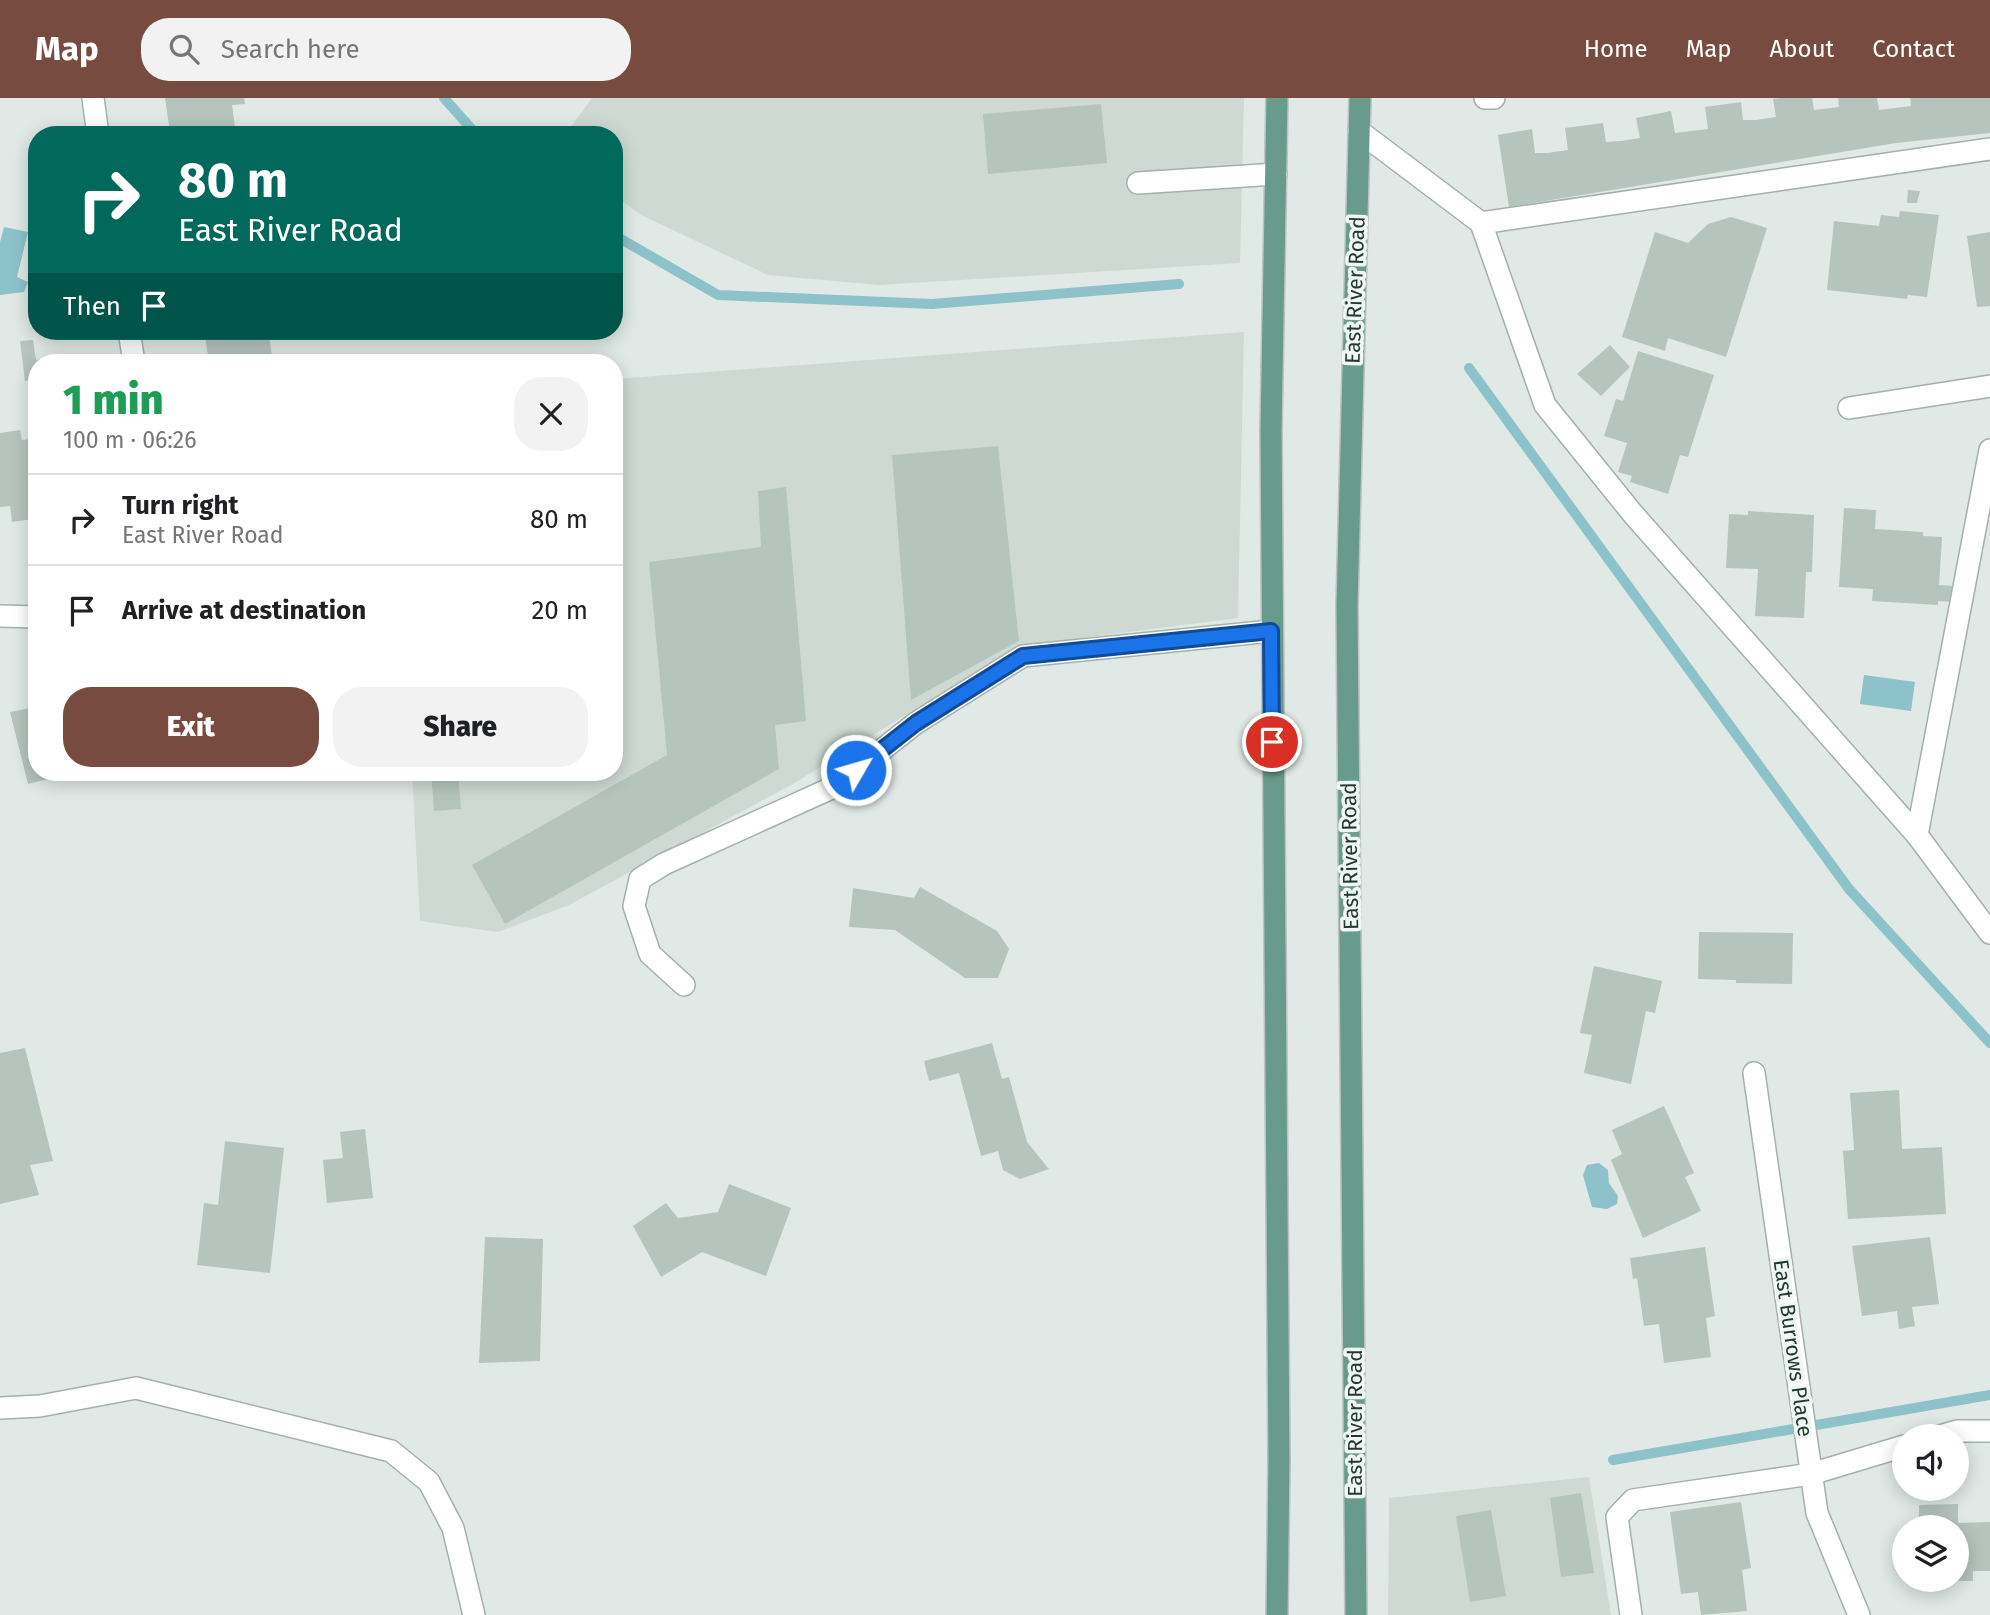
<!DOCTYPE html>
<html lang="en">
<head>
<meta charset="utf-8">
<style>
	:root { --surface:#fff; --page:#f2f2f2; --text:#202124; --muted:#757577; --line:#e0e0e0; --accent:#784b41 }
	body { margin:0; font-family:"Fira Sans",sans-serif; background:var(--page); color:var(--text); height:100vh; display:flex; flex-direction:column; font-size:26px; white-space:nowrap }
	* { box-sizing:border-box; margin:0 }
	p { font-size:23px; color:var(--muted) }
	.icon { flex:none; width:38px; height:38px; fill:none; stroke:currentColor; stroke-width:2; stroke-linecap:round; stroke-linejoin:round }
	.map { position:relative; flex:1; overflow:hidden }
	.drawer { position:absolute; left:28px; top:256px; width:595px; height:427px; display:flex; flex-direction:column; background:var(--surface); border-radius:28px; box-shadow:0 4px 18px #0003 }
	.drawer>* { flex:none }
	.top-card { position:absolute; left:28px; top:28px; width:595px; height:214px; border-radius:28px; box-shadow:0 4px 18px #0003; background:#00695c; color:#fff; overflow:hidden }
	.buttons { position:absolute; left:1892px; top:1326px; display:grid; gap:14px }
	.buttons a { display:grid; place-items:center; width:77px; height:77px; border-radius:50%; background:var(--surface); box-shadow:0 4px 18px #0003; font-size:35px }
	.pin { position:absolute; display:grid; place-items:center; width:60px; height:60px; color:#fff; margin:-30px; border:4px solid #fff; border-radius:50%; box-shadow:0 2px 7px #0007 }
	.me { position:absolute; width:77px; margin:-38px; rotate:52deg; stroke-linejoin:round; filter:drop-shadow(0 0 5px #0008) }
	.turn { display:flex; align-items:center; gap:24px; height:147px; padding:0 35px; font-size:32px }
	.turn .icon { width:91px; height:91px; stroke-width:2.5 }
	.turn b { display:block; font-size:49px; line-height:60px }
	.then { display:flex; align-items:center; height:66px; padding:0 35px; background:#0003; gap:14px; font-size:26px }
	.round { display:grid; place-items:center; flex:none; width:74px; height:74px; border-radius:28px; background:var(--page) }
	.summary { display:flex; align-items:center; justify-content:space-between; height:119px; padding:0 35px }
	h1 { font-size:42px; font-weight:800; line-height:52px; color:#1e9e55 }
	.primary-button { display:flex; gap:14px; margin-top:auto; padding:14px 35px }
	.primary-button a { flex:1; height:80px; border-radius:28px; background:var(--accent); color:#fff; font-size:28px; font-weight:800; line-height:80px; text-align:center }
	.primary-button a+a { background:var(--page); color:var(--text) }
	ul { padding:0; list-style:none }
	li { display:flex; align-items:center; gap:21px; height:91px; padding:0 35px; border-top:2px solid var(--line) }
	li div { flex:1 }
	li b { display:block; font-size:26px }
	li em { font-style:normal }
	header { display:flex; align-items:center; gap:42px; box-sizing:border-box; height:98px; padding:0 35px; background:var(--accent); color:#fff }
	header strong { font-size:33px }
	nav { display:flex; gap:38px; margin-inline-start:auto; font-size:24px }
	.search { width:490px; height:63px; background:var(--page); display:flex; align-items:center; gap:18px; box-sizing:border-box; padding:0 24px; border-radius:28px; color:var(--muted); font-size:26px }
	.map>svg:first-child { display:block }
	.built { fill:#cfd9d4 }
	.water { fill:#8dc2ca }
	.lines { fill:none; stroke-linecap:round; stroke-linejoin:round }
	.stream { stroke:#8dc2ca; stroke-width:10 }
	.building { fill:#b6c4be }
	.minor-casing { stroke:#a4b0ac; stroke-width:24 }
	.major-casing { stroke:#bdc3c2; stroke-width:24 }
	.minor { stroke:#fff; stroke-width:21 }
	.major { stroke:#699b8c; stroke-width:21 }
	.route-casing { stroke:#114b97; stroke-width:18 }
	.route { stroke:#1a73e8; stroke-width:12 }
	.labels { text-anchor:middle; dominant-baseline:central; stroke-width:7; stroke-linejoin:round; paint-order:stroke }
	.street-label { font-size:21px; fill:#233832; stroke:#f0f6f3 }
</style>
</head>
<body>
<header>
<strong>Map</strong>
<div class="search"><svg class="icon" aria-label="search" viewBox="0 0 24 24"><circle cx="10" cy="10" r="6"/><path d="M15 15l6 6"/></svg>Search here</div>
<nav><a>Home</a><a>Map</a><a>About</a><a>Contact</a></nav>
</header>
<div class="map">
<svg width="1990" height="1517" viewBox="0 0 1990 1517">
	<rect width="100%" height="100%" fill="#e0e9e5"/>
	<g class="built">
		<polygon points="592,0 1244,0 1240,165 879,187 768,177 641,117 614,97 614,37 565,37"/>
		<polygon points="1244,234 1238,520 1019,548 791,687 569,807 498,834 420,823 412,674 614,674 614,281"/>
		<polygon points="1589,1379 1611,1517 1388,1517 1389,1400"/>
	</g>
	<g class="water">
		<polygon points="4,129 28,134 17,179 28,184 24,194 0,197 0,144"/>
		<polygon points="1864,577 1915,584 1911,613 1860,606"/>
		<polygon points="1599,1065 1608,1072 1609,1085 1618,1098 1617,1106 1607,1111 1592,1109 1583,1077 1587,1067"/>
	</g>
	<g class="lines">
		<g class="stream">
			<polyline points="444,0 477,37"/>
			<polyline points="614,137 718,197 932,206 1179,186"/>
			<polyline points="1469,270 1849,791 1990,945"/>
			<polyline points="1613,1362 1990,1297"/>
		</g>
	</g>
	<g class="building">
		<polygon points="165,0 244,0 245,6 232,7 236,37 190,37 189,31 170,34"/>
		<polygon points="1780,0 1812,0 1814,12 1839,9 1838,0 1877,0 1879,12 1911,8 1910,0 1990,0 1990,35 1896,45 1509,109 1498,37 1532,31 1535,55 1547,55 1568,52 1565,30 1603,25 1606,44 1621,43 1640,40 1636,20 1671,13 1675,35 1708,31 1705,9 1741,4 1743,22 1756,22 1776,19 1773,1"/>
		<polygon points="1101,6 1107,65 988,76 983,16"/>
		<polygon points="1908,92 1920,93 1917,105 1907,105"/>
		<polygon points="1900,113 1939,117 1927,199 1908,197 1907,201 1827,192 1834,123 1879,128 1881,117 1899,119"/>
		<polygon points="1731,119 1767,130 1726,259 1668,240 1665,253 1622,239 1655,134 1688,145 1708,126"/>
		<polygon points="1990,134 1990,208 1977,209 1967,138"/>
		<polygon points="204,233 268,233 273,264 209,264"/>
		<polygon points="33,242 36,262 71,258 71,264 37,264 37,282 25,283 20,243"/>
		<polygon points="1610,247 1630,269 1601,298 1577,276"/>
		<polygon points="1638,253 1714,277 1688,359 1680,357 1668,396 1630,384 1632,378 1618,374 1627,345 1604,338 1616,301 1623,303"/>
		<polygon points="20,332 22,342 37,340 37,392 28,393 32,421 12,424 10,408 0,409 0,335"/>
		<polygon points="998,348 1019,543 911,602 892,357"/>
		<polygon points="786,389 806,623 775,627 779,671 505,826 472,767 667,657 649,464 761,449 758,393"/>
		<polygon points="1844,410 1876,412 1875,431 1923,434 1923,438 1942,439 1939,487 1954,488 1954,504 1938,503 1938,507 1872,503 1873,491 1839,489"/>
		<polygon points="1748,413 1814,417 1812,474 1806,474 1804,520 1755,518 1758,471 1726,470 1729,416 1748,417"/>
		<polygon points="37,593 37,674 62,674 63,677 28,686 10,614 31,610 28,595"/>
		<polygon points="431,674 458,674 461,711 434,713"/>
		<polygon points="920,789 997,833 1009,851 998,880 965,880 895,832 849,829 853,790 914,800"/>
		<polygon points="1699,834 1793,835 1792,886 1736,885 1736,882 1698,881"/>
		<polygon points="1594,868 1662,883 1655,915 1646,913 1631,986 1584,975 1592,937 1580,935"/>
		<polygon points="992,945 1002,981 1009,979 1027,1044 1049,1071 1020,1081 1003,1072 998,1053 981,1058 959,975 929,983 924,963"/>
		<polygon points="25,950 53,1063 30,1067 39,1097 0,1106 0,955"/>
		<polygon points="1899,992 1902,1051 1942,1049 1946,1116 1848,1121 1843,1053 1854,1052 1850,995"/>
		<polygon points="1664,1008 1694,1075 1685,1079 1701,1113 1643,1140 1611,1062 1622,1056 1612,1032"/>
		<polygon points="365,1031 373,1100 327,1105 323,1062 343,1060 340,1034"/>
		<polygon points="225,1043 284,1050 270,1175 197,1167 204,1105 218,1107"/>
		<polygon points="729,1086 791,1110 766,1178 702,1154 661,1179 633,1128 666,1105 678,1120 718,1114"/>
		<polygon points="485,1139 543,1141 540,1263 479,1265"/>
		<polygon points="1930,1139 1939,1206 1912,1209 1915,1228 1899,1231 1897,1213 1862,1218 1852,1148"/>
		<polygon points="1705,1149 1715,1218 1706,1220 1711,1259 1664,1265 1659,1226 1644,1228 1637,1180 1633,1181 1630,1160"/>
		<polygon points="1581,1395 1594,1475 1561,1479 1550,1400"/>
		<polygon points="1741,1404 1751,1470 1742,1472 1747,1513 1701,1517 1698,1494 1681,1496 1670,1414"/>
		<polygon points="1958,1406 1958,1425 1990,1424 1990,1473 1973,1473 1973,1483 1956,1483 1956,1430 1905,1430 1905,1426 1919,1426 1919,1407"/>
		<polygon points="1491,1412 1506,1498 1470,1504 1456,1418"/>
	</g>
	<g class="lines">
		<g class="minor-casing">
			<g id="minor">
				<polyline points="93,0 98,37"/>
				<polyline points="1485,0 1494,0"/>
				<polyline points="1359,33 1481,125 1990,51"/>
				<polyline points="1138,85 1276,76"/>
				<polyline points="1481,125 1545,307 1633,416 1917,737 1990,835"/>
				<polyline points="129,233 134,264"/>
				<polyline points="1849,310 1990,288"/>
				<polyline points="0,518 37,519"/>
				<polyline points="1917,737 1990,352"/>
				<polyline points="684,887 650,856 634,808 640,781 664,766 836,688 916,625 1023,558 1271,533"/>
				<polyline points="1754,975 1817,1415 1859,1517"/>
				<polyline points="0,1310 40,1308 136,1290 391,1353 429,1384 453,1430 474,1517"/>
				<polyline points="1936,1339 1957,1333 1990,1333"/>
				<polyline points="1631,1517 1617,1419 1633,1402 1811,1376 1904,1348"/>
			</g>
		</g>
		<g class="major-casing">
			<g id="major">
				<polyline points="1277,1517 1279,1361 1271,333 1277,0"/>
				<polyline points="1356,1517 1347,508 1360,0"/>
			</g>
		</g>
		<use href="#minor" class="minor"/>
		<use href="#major" class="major"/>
	</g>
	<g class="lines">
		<g class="route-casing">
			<polyline id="route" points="856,672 916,625 1023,558 1271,533 1272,644"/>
		</g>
		<use href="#route" class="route"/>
	</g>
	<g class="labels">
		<g class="street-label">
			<text transform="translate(1355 192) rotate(-88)">East River Road</text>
			<text transform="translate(1350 758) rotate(-91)">East River Road</text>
			<text transform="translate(1793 1250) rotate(82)">East Burrows Place</text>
			<text transform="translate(1355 1325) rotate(-90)">East River Road</text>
		</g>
	</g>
</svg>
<div class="buttons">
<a><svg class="icon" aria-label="sound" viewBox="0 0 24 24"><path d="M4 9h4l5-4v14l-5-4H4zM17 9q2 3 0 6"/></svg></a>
<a><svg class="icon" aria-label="layers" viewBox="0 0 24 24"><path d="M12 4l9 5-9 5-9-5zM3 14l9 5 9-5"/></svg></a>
</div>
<div class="pin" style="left:1272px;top:644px;background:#d93025"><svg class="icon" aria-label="arrive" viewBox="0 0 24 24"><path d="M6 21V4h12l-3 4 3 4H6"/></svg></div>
<svg class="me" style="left:856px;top:672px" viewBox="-20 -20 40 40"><circle r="17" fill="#1a73e8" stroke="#fff" stroke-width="3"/><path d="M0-11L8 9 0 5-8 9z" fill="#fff"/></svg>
<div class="top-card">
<div class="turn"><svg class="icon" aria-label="right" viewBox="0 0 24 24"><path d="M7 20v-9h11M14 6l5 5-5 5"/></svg><div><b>80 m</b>East River Road</div></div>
<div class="then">Then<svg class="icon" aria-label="arrive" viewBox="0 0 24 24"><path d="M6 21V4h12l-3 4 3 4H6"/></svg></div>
</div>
<section class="drawer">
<div class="summary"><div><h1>1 min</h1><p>100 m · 06:26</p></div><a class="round"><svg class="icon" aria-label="close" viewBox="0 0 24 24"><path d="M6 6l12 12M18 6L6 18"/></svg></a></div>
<ul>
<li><svg class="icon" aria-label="right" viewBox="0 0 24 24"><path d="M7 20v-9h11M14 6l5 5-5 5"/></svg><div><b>Turn right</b><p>East River Road</p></div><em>80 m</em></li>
<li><svg class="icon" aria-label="arrive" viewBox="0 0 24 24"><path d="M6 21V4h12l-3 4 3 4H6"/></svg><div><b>Arrive at destination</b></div><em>20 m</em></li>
</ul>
<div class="primary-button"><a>Exit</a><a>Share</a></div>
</section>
</div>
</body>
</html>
